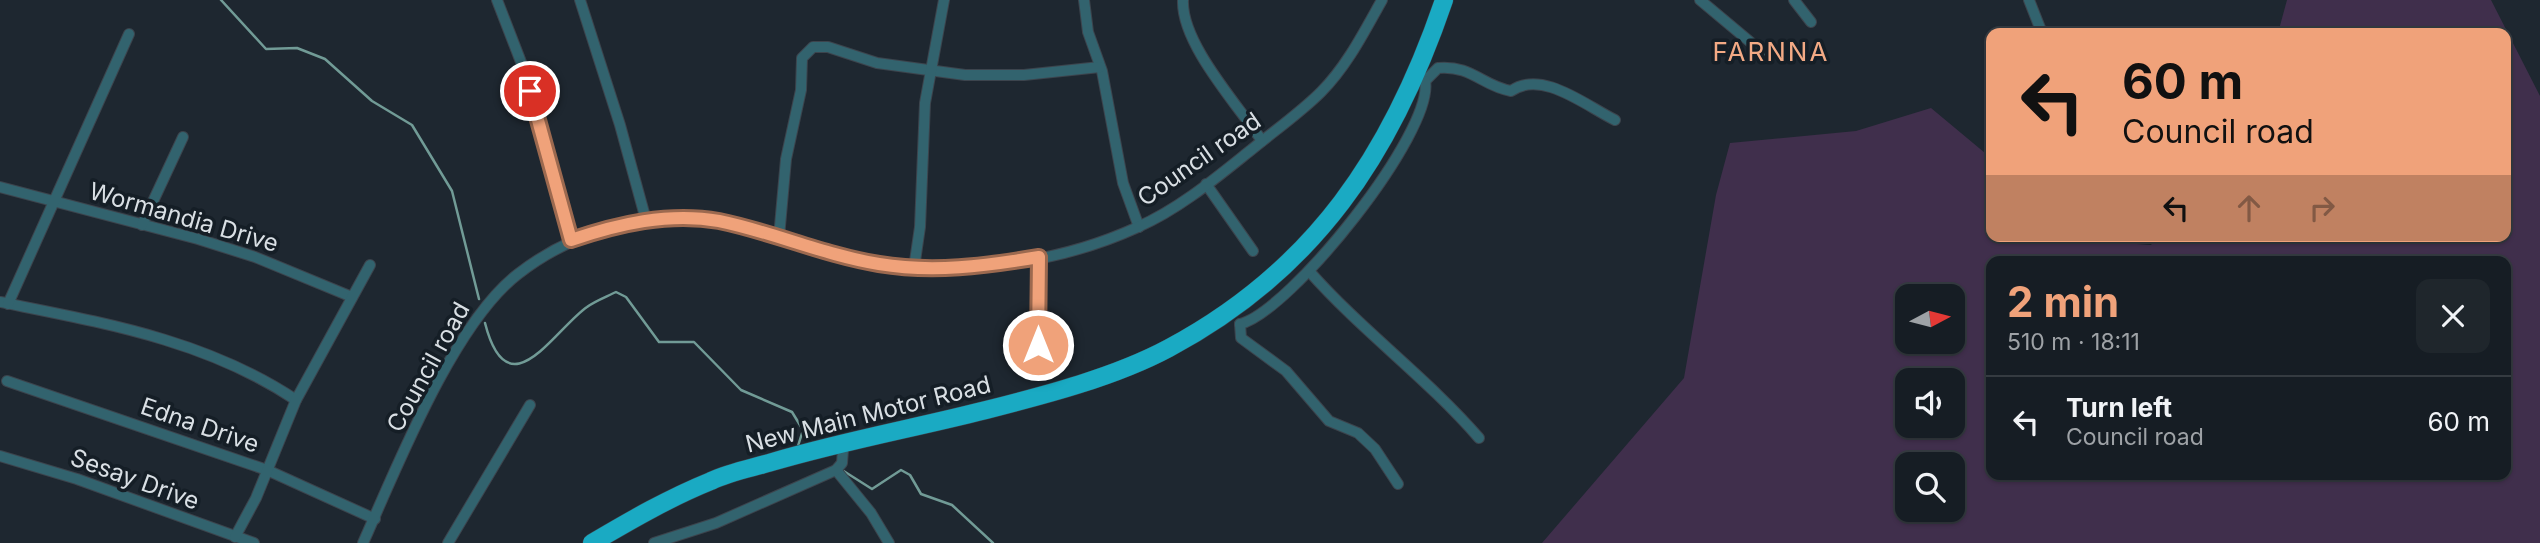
<!DOCTYPE html>
<html lang="en">
<head>
<meta charset="utf-8">
<style>
	:root { --surface:#161d24; --page:#1f262c; --text:#f1f3f6; --muted:#9ea2a6; --line:#353b41; --accent:#f0a27a }
	body { margin:0; font-family:Inter,sans-serif; background:var(--page); color:var(--text); height:100vh; display:flex; flex-direction:column; font-size:26px; white-space:nowrap }
	* { box-sizing:border-box; margin:0 }
	p { font-size:23px; color:var(--muted) }
	.icon { flex:none; width:38px; height:38px; fill:none; stroke:currentColor; stroke-width:2; stroke-linecap:round; stroke-linejoin:round }
	.map { position:relative; flex:1; overflow:hidden }
	.panel { position:absolute; left:1986px; top:256px; width:525px; height:224px; display:flex; flex-direction:column; background:var(--surface); border-radius:14px; box-shadow:0 2px 5px #0004,0 0 0 2px var(--line) }
	.panel>* { flex:none }
	.hud { position:absolute; left:1986px; top:28px; width:525px; height:214px; border-radius:14px; box-shadow:0 2px 5px #0004,0 0 0 2px var(--line); background:#f0a27a; color:#111; overflow:hidden }
	.needle { width:46px; rotate:83deg }
	.controls { position:absolute; left:1895px; top:284px; display:grid; gap:14px }
	.controls a { display:grid; place-items:center; width:70px; height:70px; border-radius:14px; background:var(--surface); box-shadow:0 2px 5px #0004,0 0 0 2px var(--line); font-size:35px }
	.pin { position:absolute; display:grid; place-items:center; width:60px; height:60px; color:#fff; margin:-30px; border:4px solid #fff; border-radius:50%; box-shadow:0 2px 7px #0007 }
	.me { position:absolute; width:77px; margin:-38px; rotate:0deg; stroke-linejoin:round; filter:drop-shadow(0 0 5px #0008) }
	.turn { display:flex; align-items:center; gap:24px; height:147px; padding:0 21px; font-size:32px }
	.turn .icon { width:91px; height:91px; stroke-width:2.5 }
	.turn b { display:block; font-size:49px; line-height:60px }
	.lanes { display:flex; align-items:center; height:66px; padding:0 21px; background:#0003; justify-content:center; gap:35px; direction:ltr }
	.lanes .off { opacity:.35 }
	.round { display:grid; place-items:center; flex:none; width:74px; height:74px; border-radius:14px; background:var(--page) }
	.head { display:flex; align-items:center; justify-content:space-between; height:119px; padding:0 21px }
	h1 { font-size:42px; font-weight:700; line-height:52px; color:var(--accent) }
	ul { padding:0; list-style:none }
	li { display:flex; align-items:center; gap:21px; height:91px; padding:0 21px; border-top:2px solid var(--line) }
	li div { flex:1 }
	li b { display:block; font-size:26px }
	li em { font-style:normal }
	.map>svg:first-child { display:block }
	.green { fill:#402f4c; fill-rule:evenodd }
	.lines { fill:none; stroke-linecap:round; stroke-linejoin:round }
	.stream { stroke:#719b96; stroke-width:2.5 }
	.minor-casing { stroke:#3c444d; stroke-width:12 }
	.trunk-casing { stroke:#3c444d; stroke-width:19 }
	.minor { stroke:#32636e; stroke-width:10 }
	.trunk { stroke:#1aaac3; stroke-width:18 }
	.route-casing { stroke:#9c694f; stroke-width:18 }
	.route { stroke:#f0a27a; stroke-width:12 }
	.labels { text-anchor:middle; dominant-baseline:central; stroke-width:7; stroke-linejoin:round; paint-order:stroke }
	.street-label { font-size:24px; fill:#d9dfe4; stroke:#151e26 }
	.neighbourhood-label { font-size:26px; letter-spacing:2px; fill:#f3aa85; stroke:#151e26 }
</style>
</head>
<body>
<div class="map">
<svg width="2540" height="543" viewBox="0 0 2540 543">
	<rect width="100%" height="100%" fill="#1e2730"/>
	<path class="green" d="M2287,0H2491L2540,96V543H1542L1684,378L1716,195L1730,143L1856,131L1931,108L1991,158L1992,236H2087L2093,241L2151,245L2158,236H2506V33H2278ZM1992,261H2506V474H1992ZM1908,296H1953V341H1908ZM1908,380H1953V425H1908ZM1908,464H1953V509H1908Z"/>
	<g class="lines">
		<g class="stream">
			<polyline points="221,0 266,49 297,48 325,59 372,101 412,125 452,191 479,299"/>
			<path d="M485,323C508,413 554,330 587,307C595,301 606,297 616,292L626,297L659,342H694L741,390L792,412L803,430L798,446"/>
			<polyline points="842,470 872,489 901,470 910,475 921,494 952,505 993,543"/>
		</g>
		<g class="minor-casing">
			<g id="minor">
				<polyline points="497,0 526,75 571,240"/>
				<polyline points="580,0 620,125 646,220"/>
				<polyline points="1084,0 1088,32 1102,71 1123,183 1139,227"/>
				<path d="M1183,0C1181,43 1237,104 1262,141"/>
				<polyline points="1700,0 1761,51"/>
				<polyline points="1794,0 1811,22"/>
				<polyline points="2029,0 2042,33"/>
				<path d="M1424,78L1425,81L1438,68C1472,65 1482,86 1511,91C1542,69 1586,106 1615,120"/>
				<polyline points="1206,184 1253,251"/>
				<polyline points="0,187 198,239 255,257 352,297"/>
				<polyline points="142,225 183,137"/>
				<polyline points="779,237 786,159 801,90 802,58 813,47 828,47 877,63 965,75 1024,75 1100,67"/>
				<polyline points="914,268 920,227 925,103 944,0"/>
				<path d="M1309,271C1362,331 1427,378 1479,438"/>
				<path d="M0,302C104,323 206,340 296,400"/>
				<polyline points="8,304 129,34"/>
				<path d="M1240,324C1290,312 1435,131 1425,81"/>
				<polyline points="1240,324 1241,338 1286,371 1329,421 1358,433 1375,449 1398,484"/>
				<polyline points="1038,345 1039,257"/>
				<polyline points="7,381 267,470 375,519"/>
				<polyline points="0,456 77,479 254,543"/>
				<polyline points="836,470 871,513 889,543"/>
				<polyline points="235,537 256,498 296,400 370,265"/>
				<path d="M363,543C397,467 453,324 518,274C572,232 651,207 720,222C775,234 827,257 883,264C966,276 1062,262 1138,227C1179,209 1216,178 1251,150C1274,131 1300,113 1321,92C1347,66 1364,32 1382,0"/>
				<polyline points="448,543 530,405"/>
				<polyline points="654,543 716,523 836,470 842,463 843,450"/>
			</g>
		</g>
		<g class="trunk-casing">
			<path id="trunk" d="M592,543C631,520 669,498 711,481C730,472 752,468 772,462C843,441 915,428 986,410C1045,395 1115,377 1169,348C1315,270 1392,153 1444,0"/>
		</g>
		<use href="#minor" class="minor"/>
		<use href="#trunk" class="trunk"/>
	</g>
	<g class="lines">
		<g class="route-casing">
			<path id="route" d="M530,91L571,240C618,224 669,212 719,221C773,232 824,255 879,264C933,273 985,266 1039,257L1038,345"/>
		</g>
		<use href="#route" class="route"/>
	</g>
	<g class="labels">
		<g class="street-label">
			<text transform="translate(1199 159) rotate(-35)">Council road</text>
			<text transform="translate(184 217) rotate(16)">Wormandia Drive</text>
			<text transform="translate(428 367) rotate(-61)">Council road</text>
			<text transform="translate(868 414) rotate(-14)">New Main Motor Road</text>
			<text transform="translate(200 425) rotate(19)">Edna Drive</text>
			<text transform="translate(135 479) rotate(20)">Sesay Drive</text>
		</g>
		<g class="neighbourhood-label">
			<text x="1771" y="51">FARNNA</text>
		</g>
	</g>
</svg>
<div class="controls">
<a><svg class="needle" viewBox="-14 -14 28 28"><path d="M0-13l5 13h-10z" fill="#e53935"/><path d="M0 13l5-13h-10z" fill="#9ea2a6"/></svg></a>
<a><svg class="icon" aria-label="sound" viewBox="0 0 24 24"><path d="M4 9h4l5-4v14l-5-4H4zM17 9q2 3 0 6"/></svg></a>
<a><svg class="icon" aria-label="search" viewBox="0 0 24 24"><circle cx="10" cy="10" r="6"/><path d="M15 15l6 6"/></svg></a>
</div>
<div class="pin" style="left:530px;top:91px;background:#d93025"><svg class="icon" aria-label="arrive" viewBox="0 0 24 24"><path d="M6 21V4h12l-3 4 3 4H6"/></svg></div>
<svg class="me" style="left:1038px;top:345px" viewBox="-20 -20 40 40"><circle r="17" fill="#f0a27a" stroke="#fff" stroke-width="3"/><path d="M0-11L8 9 0 5-8 9z" fill="#fff"/></svg>
<div class="hud">
<div class="turn"><svg class="icon" aria-label="left" viewBox="0 0 24 24"><path d="M17 20v-9H6M10 6l-5 5 5 5"/></svg><div><b>60 m</b>Council road</div></div>
<div class="lanes"><svg class="icon" aria-label="left" viewBox="0 0 24 24"><path d="M17 20v-9H6M10 6l-5 5 5 5"/></svg><svg class="icon off" aria-label="ahead" viewBox="0 0 24 24"><path d="M12 20V5M6 11l6-6 6 6"/></svg><svg class="icon off" aria-label="right" viewBox="0 0 24 24"><path d="M7 20v-9h11M14 6l5 5-5 5"/></svg></div>
</div>
<section class="panel">
<div class="head"><div><h1>2 min</h1><p>510 m · 18:11</p></div><a class="round"><svg class="icon" aria-label="close" viewBox="0 0 24 24"><path d="M6 6l12 12M18 6L6 18"/></svg></a></div>
<ul>
<li><svg class="icon" aria-label="left" viewBox="0 0 24 24"><path d="M17 20v-9H6M10 6l-5 5 5 5"/></svg><div><b>Turn left</b><p>Council road</p></div><em>60 m</em></li>
</ul>
</section>
</div>
</body>
</html>
